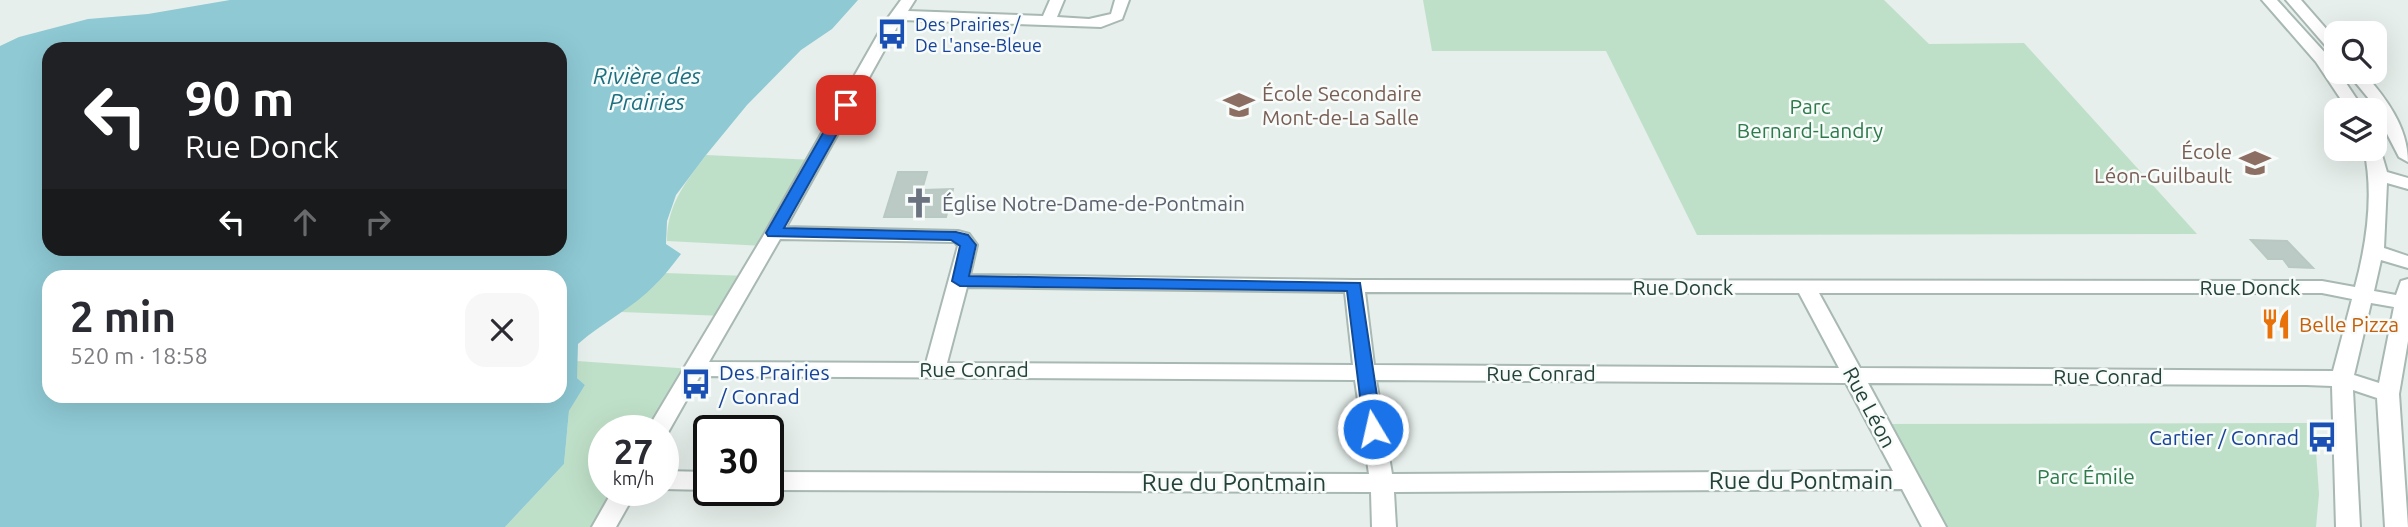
<!DOCTYPE html>
<html lang="fr">
<head>
<meta charset="utf-8">
<style>
	:root { --surface:#fff; --page:#f7f7f7; --text:#2b2b33; --muted:#7c7c81 }
	body { margin:0; font-family:Ubuntu,sans-serif; background:var(--page); color:var(--text); height:100vh; display:flex; flex-direction:column; font-size:26px; white-space:nowrap }
	* { box-sizing:border-box; margin:0 }
	p { font-size:23px; color:var(--muted) }
	.icon { flex:none; width:38px; height:38px; fill:none; stroke:currentColor; stroke-width:2; stroke-linecap:round; stroke-linejoin:round }
	.map { position:relative; flex:1; overflow:hidden }
	.sheet { position:absolute; left:42px; top:270px; width:525px; height:133px; display:flex; flex-direction:column; background:var(--surface); border-radius:21px; box-shadow:0 7px 28px #0002 }
	.sheet>* { flex:none }
	.guide { position:absolute; left:42px; top:42px; width:525px; height:214px; border-radius:21px; box-shadow:0 7px 28px #0002; background:#202124; color:#fff; overflow:hidden }
	.controls { position:absolute; left:2324px; top:21px; display:grid; gap:14px }
	.controls a { display:grid; place-items:center; width:63px; height:63px; border-radius:14px; background:var(--surface); box-shadow:0 7px 28px #0002; font-size:35px }
	.speed { position:absolute; left:588px; top:415px; display:flex; gap:14px; font-size:35px; font-weight:700; text-align:center }
	.speed>* { display:grid; place-content:center; width:91px; height:91px; border-radius:50%; background:var(--surface); box-shadow:0 7px 28px #0002; line-height:1 }
	.speed small { font-size:18px; font-weight:400 }
	.speed .limit { border:4px solid #111; border-radius:10px; background:#fff; color:#111 }
	.pin { position:absolute; display:grid; place-items:center; width:60px; height:60px; color:#fff; margin:-30px; border-radius:14px; box-shadow:0 4px 10px #0006 }
	.me { position:absolute; width:77px; margin:-38px; rotate:351deg; stroke-linejoin:round; filter:drop-shadow(0 0 5px #0008) }
	.turn { display:flex; align-items:center; gap:24px; height:147px; padding:0 28px; font-size:32px }
	.turn .icon { width:91px; height:91px; stroke-width:2.5 }
	.turn b { display:block; font-size:49px; line-height:60px }
	.lanes { display:flex; align-items:center; height:66px; padding:0 28px; background:#0003; justify-content:center; gap:35px; direction:ltr }
	.lanes .off { opacity:.35 }
	.round { display:grid; place-items:center; flex:none; width:74px; height:74px; border-radius:21px; background:var(--page) }
	.summary { display:flex; align-items:center; justify-content:space-between; height:119px; padding:0 28px }
	h1 { font-size:42px; font-weight:600; line-height:52px }
	.map>svg:first-child { display:block }
	.green { fill:#bfe0c8 }
	.water { fill:#8ec9d4; fill-rule:evenodd }
	.building { fill:#bbcac4; stroke:#b8c9c2; stroke-width:2 }
	.lines { fill:none; stroke-linecap:round; stroke-linejoin:round }
	.minor-casing { stroke:#a8b8b2; stroke-width:4 }
	.minor { fill:#fff; fill-rule:evenodd }
	.route { fill:#1a73e8; stroke:#114b97; stroke-width:2 }
	.labels { text-anchor:middle; dominant-baseline:central; stroke-width:5; stroke-linejoin:round; paint-order:stroke }
	.far-transit-label { font-size:18px; fill:#164399; stroke:#f7fbf9; text-anchor:start }
	.education-label { font-size:21px; fill:#785e54; stroke:#f7fbf9; text-anchor:start }
	.park-label { font-size:21px; fill:#2d7a4b; stroke:#f7fbf9 }
	.worship-label { font-size:21px; fill:#5b616d; stroke:#f7fbf9; text-anchor:start }
	.street-label { font-size:21px; fill:#24423a; stroke:#f7fbf9 }
	.food-label { font-size:21px; fill:#c56008; stroke:#f7fbf9; text-anchor:start }
	.transit-label { font-size:21px; fill:#164399; stroke:#f7fbf9; text-anchor:start }
	.water-label { font-size:23px; font-style:italic; fill:#1c6f80; stroke:#f7fbf9 }
	.near-street-label { font-size:24px; fill:#24423a; stroke:#f7fbf9 }
</style>
</head>
<body>
<div class="map">
<svg width="2408" height="527" viewBox="0 0 2408 527">
	<rect width="100%" height="100%" fill="#e6efeb"/>
	<g class="green">
		<polygon points="1423,0 1884,0 1929,44 2024,43 2197,234 1697,235 1606,51 1432,51"/>
		<path d="M706,155L814,160L765,246L667,241C667,205 685,183 706,155Z"/>
		<polygon points="665,273 748,276 724,316 621,312 656,284"/>
		<polygon points="577,361 692,369 658,430 604,430 604,490 625,490 604,527 505,527 564,464 569,411 585,385 577,378"/>
		<polygon points="2314,423 2319,494 2316,527 1934,527 1879,424"/>
	</g>
	<path class="water" d="M230,0H858L832,29L801,50L747,105L706,155L676,195L667,221L666,244L681,254C673,264 665,275 656,284C633,308 603,322 578,344L577,378L585,385L569,411L564,464L505,527H0V46L19,37L88,19L148,14ZM49,49H560V248H49ZM49,276H560V396H49Z"/>
	<g class="building">
		<polygon points="898,172 927,172 922,190 953,189 946,217 884,217"/>
		<polygon points="2251,240 2287,241 2313,268 2289,267 2283,259 2268,259"/>
	</g>
	<g class="lines">
		<g class="minor-casing">
			<g id="minor">
				<path d="M901,0H915L908,11L1043,16L1050,0H1064L1057,17L1089,19L1111,14L1115,0H1129L1122,19L1101,27L901,20L786,227L958,231L969,234L977,245L970,275L1354,280L2322,281L2355,287C2367,242 2374,194 2364,149H2375V144L2379,145L2387,172L2408,178V189L2387,183L2384,248L2408,256V268L2381,260L2374,291L2396,295L2401,281L2408,279V341L2399,394L2408,527H2385L2377,398L2353,390L2360,527H2336L2332,386L2306,385L1868,383L1946,527H1922L1902,489L1394,492L1396,527H1372L1371,492L768,490V472L1369,474L1355,380L700,376L666,436H663V430H647L765,233L885,22ZM780,239L955,242L958,246L926,363L709,362ZM967,287L1345,292L1353,365L947,363ZM1365,292L1799,293L1839,368L1374,365ZM1819,293H2322L2352,299L2333,371L1860,368ZM2371,303L2394,307L2379,383L2354,375ZM1376,380L1846,383L1893,471L1392,474Z"/>
				<polygon points="2262,0 2277,0 2328,56 2364,110 2348,110 2316,62"/>
				<polygon points="2286,0 2301,0 2336,40 2336,54 2331,52"/>
				<path d="M2347,72H2363C2386,98 2408,127 2408,162L2399,157L2369,99Z"/>
				<polygon points="663,471 709,472 709,490 663,489"/>
				<polygon points="613,490 637,490 616,527 592,527"/>
			</g>
		</g>
		<use href="#minor" class="minor"/>
	</g>
	<polygon class="route" points="846,101 853,105 784,228 956,232 968,235 976,245 969,276 1360,283 1382,429 1380,434 1367,434 1364,429 1347,291 960,286 952,281 960,246 951,240 768,236 766,233 839,105"/>
	<defs>
		<g id="bus-bare" transform="scale(2.415)"><path d="M-5-6H5V4H4V6H2V4H-2V6H-4V4H-5ZM-3.5-4V0h7V-4ZM-3.5 1.2v1.5H-2V1.2ZM2 1.2v1.5H3.5V1.2Z" fill="#1a4fb4" stroke="#f7fbf9" stroke-width="2.5" paint-order="stroke"/></g>
		<g id="school-bare" transform="scale(2.415)"><path d="M0-5L7-2L0 1L-7-2ZM-4 1L0 2.5L4 1V4Q0 6-4 4Z" fill="#8d6e63" stroke="#f7fbf9" stroke-width="2.5" paint-order="stroke"/></g>
		<g id="church-bare" transform="scale(2.415)"><path d="M-1.2-6h2.4v3.5h3.3v2.4h-3.3V6h-2.4V-.1h-3.3v-2.4h3.3Z" fill="#6b7280" stroke="#f7fbf9" stroke-width="2.5" paint-order="stroke"/></g>
		<g id="restaurant-bare" transform="scale(2.415)"><path d="M-5-6h1v4h1v-4h1v4h1v-4h1v5L-1.5 .5V6h-2V.5L-5-1ZM5-6V6H3V1.5H1.5Q1.5-4 5-6Z" fill="#e8710a" stroke="#f7fbf9" stroke-width="2.5" paint-order="stroke"/></g>
	</defs>
	<g fill-rule="evenodd">
		<use href="#bus-bare" x="892" y="34"/>
		<use href="#school-bare" x="1239" y="105"/>
		<use href="#school-bare" x="2255" y="163"/>
		<use href="#church-bare" x="919" y="203"/>
		<use href="#restaurant-bare" x="2276" y="324"/>
		<use href="#bus-bare" x="696" y="384"/>
		<use href="#bus-bare" x="2322" y="437"/>
	</g>
	<g class="labels">
		<g class="far-transit-label">
			<text x="915" y="24">Des Prairies /<tspan x="915" dy="21">De L'anse-Bleue</tspan></text>
		</g>
		<g class="education-label">
			<text x="1262" y="93">École Secondaire<tspan x="1262" dy="24">Mont-de-La Salle</tspan></text>
			<text x="2232" y="151" text-anchor="end">École<tspan x="2232" dy="24">Léon-Guilbault</tspan></text>
		</g>
		<g class="park-label">
			<text x="1810" y="106">Parc<tspan x="1810" dy="24">Bernard-Landry</tspan></text>
			<text x="2086" y="476">Parc Émile</text>
		</g>
		<g class="worship-label">
			<text x="942" y="203">Église Notre-Dame-de-Pontmain</text>
		</g>
		<g class="street-label">
			<text x="1683" y="287">Rue Donck</text>
			<text x="2250" y="287">Rue Donck</text>
			<text x="974" y="369">Rue Conrad</text>
			<text x="1541" y="373">Rue Conrad</text>
			<text x="2108" y="376">Rue Conrad</text>
			<text transform="translate(1870 407) rotate(62)">Rue Léon</text>
		</g>
		<g class="food-label">
			<text x="2299" y="324">Belle Pizza</text>
		</g>
		<g class="transit-label">
			<text x="719" y="372">Des Prairies<tspan x="719" dy="24">/ Conrad</tspan></text>
			<text x="2299" y="437" text-anchor="end">Cartier / Conrad</text>
		</g>
		<g class="water-label">
			<text x="647" y="75">Rivière des<tspan x="647" dy="26">Prairies</tspan></text>
		</g>
		<g class="near-street-label">
			<text x="1801" y="480">Rue du Pontmain</text>
			<text x="1234" y="482">Rue du Pontmain</text>
		</g>
	</g>
</svg>
<div class="controls">
<a><svg class="icon" aria-label="search" viewBox="0 0 24 24"><circle cx="10" cy="10" r="6"/><path d="M15 15l6 6"/></svg></a>
<a><svg class="icon" aria-label="layers" viewBox="0 0 24 24"><path d="M12 4l9 5-9 5-9-5zM3 14l9 5 9-5"/></svg></a>
</div>
<div class="speed"><div>27<small>km/h</small></div><div class="limit">30</div></div>
<div class="pin" style="left:846px;top:105px;background:#d93025"><svg class="icon" aria-label="arrive" viewBox="0 0 24 24"><path d="M6 21V4h12l-3 4 3 4H6"/></svg></div>
<svg class="me" style="left:1373px;top:429px" viewBox="-20 -20 40 40"><circle r="17" fill="#1a73e8" stroke="#fff" stroke-width="3"/><path d="M0-11L8 9 0 5-8 9z" fill="#fff"/></svg>
<div class="guide">
<div class="turn"><svg class="icon" aria-label="left" viewBox="0 0 24 24"><path d="M17 20v-9H6M10 6l-5 5 5 5"/></svg><div><b>90 m</b>Rue Donck</div></div>
<div class="lanes"><svg class="icon" aria-label="left" viewBox="0 0 24 24"><path d="M17 20v-9H6M10 6l-5 5 5 5"/></svg><svg class="icon off" aria-label="ahead" viewBox="0 0 24 24"><path d="M12 20V5M6 11l6-6 6 6"/></svg><svg class="icon off" aria-label="right" viewBox="0 0 24 24"><path d="M7 20v-9h11M14 6l5 5-5 5"/></svg></div>
</div>
<section class="sheet">
<div class="summary"><div><h1>2 min</h1><p>520 m · 18:58</p></div><a class="round"><svg class="icon" aria-label="close" viewBox="0 0 24 24"><path d="M6 6l12 12M18 6L6 18"/></svg></a></div>
</section>
</div>
</body>
</html>
